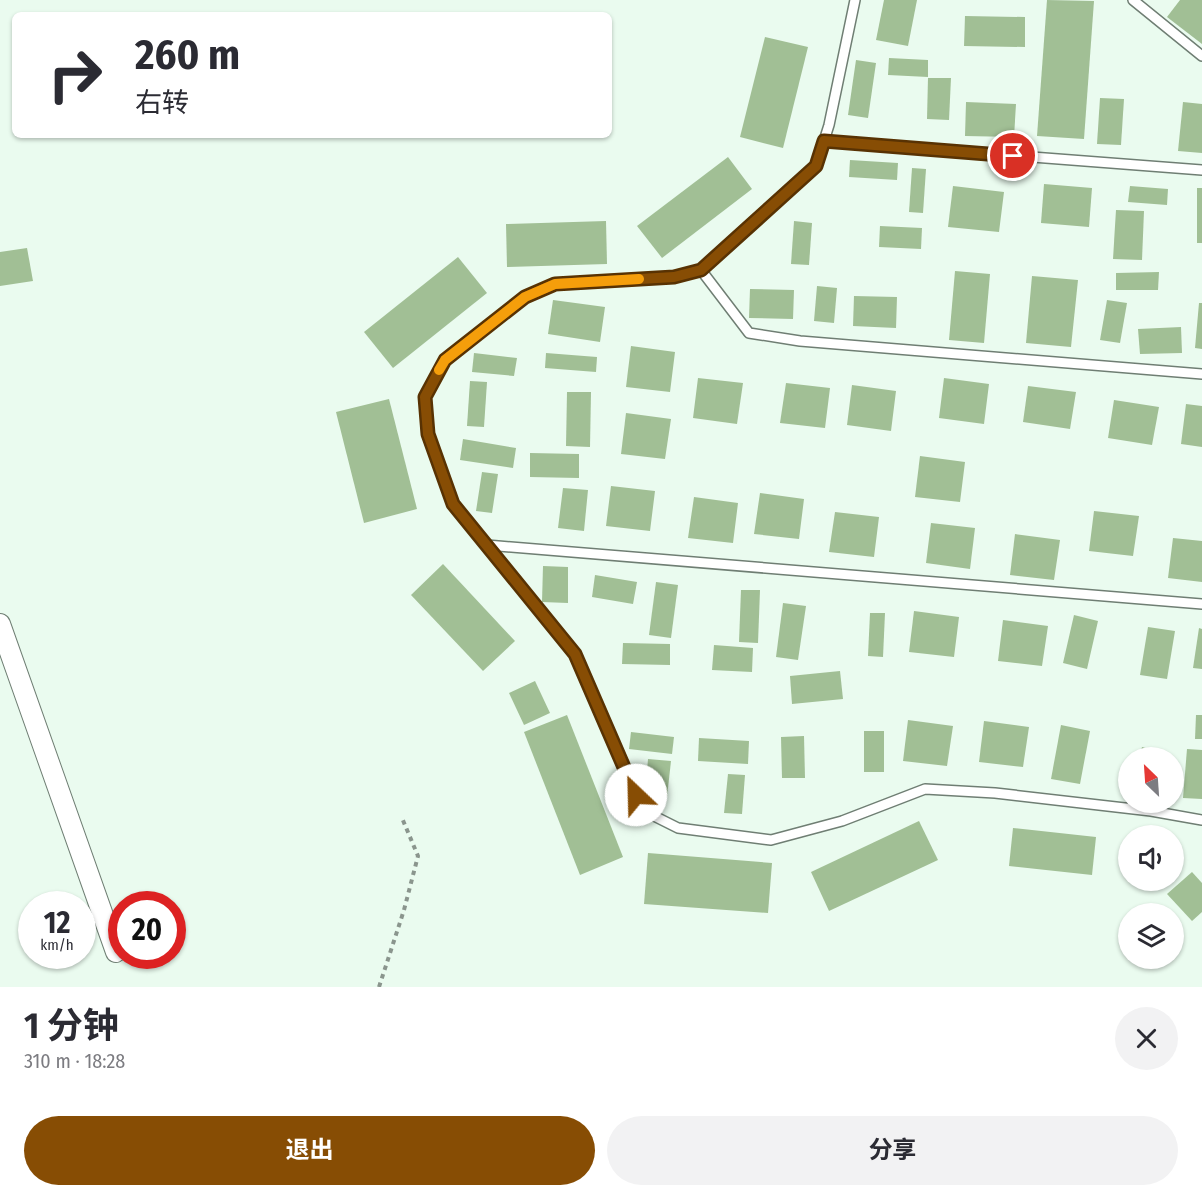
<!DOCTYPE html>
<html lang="zh">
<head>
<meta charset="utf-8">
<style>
	:root { --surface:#fff; --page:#f2f2f3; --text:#2b2b33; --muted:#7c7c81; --accent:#874d04 }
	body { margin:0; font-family:"Fira Sans Condensed","Noto Sans SC",sans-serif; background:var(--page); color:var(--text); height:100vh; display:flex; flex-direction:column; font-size:22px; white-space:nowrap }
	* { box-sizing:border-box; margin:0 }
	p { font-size:20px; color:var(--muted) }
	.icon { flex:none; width:33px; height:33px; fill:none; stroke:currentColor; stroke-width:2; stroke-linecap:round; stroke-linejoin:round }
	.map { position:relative; height:987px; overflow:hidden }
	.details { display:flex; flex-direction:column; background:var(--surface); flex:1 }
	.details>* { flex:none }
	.top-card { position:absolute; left:12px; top:12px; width:600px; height:126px; border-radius:9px; box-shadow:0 2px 4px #0004; background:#fff; color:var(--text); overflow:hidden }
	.needle { width:39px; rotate:335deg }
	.buttons { position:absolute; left:1118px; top:747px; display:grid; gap:12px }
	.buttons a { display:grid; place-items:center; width:66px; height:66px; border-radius:50%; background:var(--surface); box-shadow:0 2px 4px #0004; font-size:30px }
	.speed { position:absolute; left:18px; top:891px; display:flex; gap:12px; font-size:30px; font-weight:700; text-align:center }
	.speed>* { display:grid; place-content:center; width:78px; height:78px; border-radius:50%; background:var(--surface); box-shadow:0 2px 4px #0004; line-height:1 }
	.speed small { font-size:15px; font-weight:400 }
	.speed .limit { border:9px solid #d22; background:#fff; color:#111 }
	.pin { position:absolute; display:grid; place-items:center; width:51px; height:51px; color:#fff; margin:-26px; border:3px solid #fff; border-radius:50%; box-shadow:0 2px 6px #0007 }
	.me { position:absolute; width:66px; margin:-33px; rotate:336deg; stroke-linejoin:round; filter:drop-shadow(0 0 4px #0008) }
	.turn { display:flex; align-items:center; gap:21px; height:126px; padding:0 24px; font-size:27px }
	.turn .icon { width:78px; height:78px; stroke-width:2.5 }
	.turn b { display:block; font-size:42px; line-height:51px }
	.round { display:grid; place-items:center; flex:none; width:63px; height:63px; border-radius:32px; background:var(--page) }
	.head { display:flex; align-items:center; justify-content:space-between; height:102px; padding:0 24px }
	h1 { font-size:36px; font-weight:700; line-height:45px }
	.action { display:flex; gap:12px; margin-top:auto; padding:12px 24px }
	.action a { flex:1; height:69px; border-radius:36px; background:var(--accent); color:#fff; font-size:24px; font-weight:700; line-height:69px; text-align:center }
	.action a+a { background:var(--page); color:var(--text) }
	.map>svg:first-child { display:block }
	.building { fill:#a1bf95 }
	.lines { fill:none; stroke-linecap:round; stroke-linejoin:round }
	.service-casing { stroke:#6f7e73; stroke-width:12 }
	.minor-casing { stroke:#6f7e73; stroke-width:22 }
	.path { stroke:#8a958d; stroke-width:4; stroke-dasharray:4.5 4.5; stroke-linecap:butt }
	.service { stroke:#fff; stroke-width:9 }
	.minor { stroke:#fff; stroke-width:20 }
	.route-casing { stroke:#583203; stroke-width:15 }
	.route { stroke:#874d04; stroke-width:10 }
	.slow { stroke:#f59e0b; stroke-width:10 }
</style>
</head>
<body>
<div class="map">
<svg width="1202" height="987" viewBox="0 0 1202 987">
	<rect width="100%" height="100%" fill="#eafbef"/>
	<g class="building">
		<polygon points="884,0 917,0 908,46 876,40"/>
		<polygon points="1047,0 1094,1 1084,139 1037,136"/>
		<polygon points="1180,0 1202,0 1202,44 1167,17"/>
		<polygon points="965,16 1025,17 1025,47 964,46"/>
		<polygon points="765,37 808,47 783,148 740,137"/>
		<polygon points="889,58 928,60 928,77 888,75"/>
		<polygon points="856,60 876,63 868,118 848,115"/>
		<polygon points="928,78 951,78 949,120 927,119"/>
		<polygon points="1100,98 1124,99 1121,145 1097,144"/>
		<polygon points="966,102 1016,104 1014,137 965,136"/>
		<polygon points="1183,102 1202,104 1202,153 1178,151"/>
		<polygon points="728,157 752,189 662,258 637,226"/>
		<polygon points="850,160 898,163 897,180 849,177"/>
		<polygon points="912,168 926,169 923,213 909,212"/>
		<polygon points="1044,184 1092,188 1089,227 1041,223"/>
		<polygon points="953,186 1004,192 999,232 948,227"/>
		<polygon points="1130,186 1168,189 1167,205 1128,202"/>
		<rect x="1197" y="188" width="5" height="55"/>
		<polygon points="1116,210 1144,211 1142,260 1113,259"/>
		<polygon points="606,221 607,264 507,267 506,224"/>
		<polygon points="794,221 812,223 809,265 791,264"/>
		<polygon points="880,226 922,228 921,249 879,247"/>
		<polygon points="27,248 33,281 0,286 0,252"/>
		<polygon points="458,257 487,293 393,368 364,332"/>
		<polygon points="955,271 990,274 984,343 949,340"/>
		<polygon points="1159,272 1158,290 1116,290 1116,273"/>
		<polygon points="1032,276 1078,280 1071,347 1026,343"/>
		<polygon points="817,286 837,288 834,323 814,321"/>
		<polygon points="750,289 794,290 793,319 749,318"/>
		<polygon points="854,296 897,297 896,328 853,326"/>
		<polygon points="553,300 605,307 600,342 548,334"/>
		<polygon points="1107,300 1127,303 1120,343 1100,340"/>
		<polygon points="1199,303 1202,303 1202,349 1195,348"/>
		<polygon points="1181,327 1182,353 1140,354 1138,329"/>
		<polygon points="631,346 675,352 670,392 626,387"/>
		<polygon points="474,353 517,358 514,376 472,372"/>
		<polygon points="546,353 597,357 596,372 545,368"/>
		<polygon points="698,378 743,383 737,424 693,418"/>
		<polygon points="944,378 989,384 984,424 939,418"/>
		<polygon points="470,381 487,382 484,427 467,426"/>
		<polygon points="786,383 830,388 825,428 780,423"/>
		<polygon points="852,385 896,391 891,431 847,425"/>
		<polygon points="1028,386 1076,392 1070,429 1023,422"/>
		<polygon points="567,392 591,392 590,447 566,446"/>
		<polygon points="389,399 417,509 364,523 336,412"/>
		<polygon points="1114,400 1159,407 1152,445 1108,438"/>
		<polygon points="1186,404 1202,406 1202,447 1181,444"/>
		<polygon points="626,413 671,419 665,459 621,454"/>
		<polygon points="463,439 516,448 513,468 460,460"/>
		<polygon points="530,453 579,454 579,478 530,477"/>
		<polygon points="920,456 965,462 960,502 915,497"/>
		<polygon points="482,472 498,474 492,513 476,511"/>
		<polygon points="611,486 655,491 650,531 606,526"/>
		<polygon points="563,488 588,490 584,531 558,528"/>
		<polygon points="760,493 804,499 799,539 754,534"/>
		<polygon points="694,497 738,503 733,543 688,538"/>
		<polygon points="1094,511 1139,516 1133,556 1089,551"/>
		<polygon points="835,512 879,517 874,557 829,552"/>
		<polygon points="931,523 975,528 970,569 926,563"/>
		<polygon points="1015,534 1060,540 1054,580 1010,575"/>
		<polygon points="1173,538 1202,541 1202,582 1168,578"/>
		<polygon points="443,564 515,641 483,671 411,595"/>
		<polygon points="543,566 568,567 568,603 542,602"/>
		<polygon points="595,575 637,582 633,604 592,597"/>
		<polygon points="656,582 678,585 671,638 649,635"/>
		<polygon points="741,590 760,590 758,643 739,642"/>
		<polygon points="783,603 806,606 798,660 776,657"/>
		<polygon points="914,611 959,617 954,657 909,652"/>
		<polygon points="870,613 885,613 883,657 868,656"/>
		<polygon points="1074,615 1098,621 1087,669 1063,663"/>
		<polygon points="1003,620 1048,626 1042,666 998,661"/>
		<polygon points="1148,627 1175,631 1167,679 1140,675"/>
		<polygon points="1199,628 1202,629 1202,669 1193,668"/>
		<polygon points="623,643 670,644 670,665 622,664"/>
		<polygon points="714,645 753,648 752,672 712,670"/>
		<polygon points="840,671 843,699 792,704 790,676"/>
		<polygon points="535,681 550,713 524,725 509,693"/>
		<polygon points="567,715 623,857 580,875 524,732"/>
		<polygon points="1196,715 1202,715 1202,739 1195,739"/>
		<polygon points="908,720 953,726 947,766 903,761"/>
		<polygon points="984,721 1029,727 1023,767 979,762"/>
		<polygon points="1061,725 1090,731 1080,784 1051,779"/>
		<rect x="864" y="731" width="20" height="41"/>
		<polygon points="631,732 674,737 672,754 629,749"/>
		<polygon points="804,736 805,778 782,778 781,737"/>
		<polygon points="699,738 749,741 748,764 698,761"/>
		<polygon points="1142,747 1167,754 1166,758 1139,758"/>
		<polygon points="1187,749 1202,750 1202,799 1183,798"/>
		<polygon points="648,759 671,761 667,797 645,795"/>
		<polygon points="728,774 745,775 742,814 724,813"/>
		<polygon points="919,821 938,860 829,911 811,872"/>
		<polygon points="1013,828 1096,837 1092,875 1009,866"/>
		<polygon points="648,853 772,863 768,913 644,904"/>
		<polygon points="1192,872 1202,883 1202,912 1192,921 1167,894"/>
	</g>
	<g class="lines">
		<g class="service-casing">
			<g id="service">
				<polyline points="855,0 829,125 816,166 701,270 674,277 555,284 525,297 445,360 425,397 427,434 453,504 575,654 644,811 678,828 771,840 842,821 925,789 995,793 1151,811 1202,820"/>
				<polyline points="1133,0 1202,56"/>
				<polyline points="824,141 1202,170"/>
				<polyline points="701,270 749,333 800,341 1202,374"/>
				<polyline points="487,545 1202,604"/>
			</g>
		</g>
		<g class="minor-casing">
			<polyline id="minor" points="0,624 116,952"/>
		</g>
		<polyline class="path" points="379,987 404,910 418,856 402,818"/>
		<use href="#service" class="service"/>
		<use href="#minor" class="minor"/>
	</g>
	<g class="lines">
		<g class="route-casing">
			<polyline id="route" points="636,795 575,654 453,504 428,434 425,397 445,360 525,297 555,284 674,277 701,270 816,166 824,141 1013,156"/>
		</g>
		<use href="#route" class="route"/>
		<polyline class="slow" points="439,370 445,360 525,297 555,284 639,279"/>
	</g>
</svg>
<div class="buttons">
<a><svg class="needle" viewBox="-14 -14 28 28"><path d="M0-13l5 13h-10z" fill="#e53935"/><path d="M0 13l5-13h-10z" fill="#7c7c81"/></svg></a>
<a><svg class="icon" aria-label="sound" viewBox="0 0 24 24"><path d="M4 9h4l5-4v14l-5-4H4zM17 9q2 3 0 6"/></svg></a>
<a><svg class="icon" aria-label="layers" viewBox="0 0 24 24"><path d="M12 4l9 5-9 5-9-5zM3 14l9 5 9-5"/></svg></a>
</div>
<div class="speed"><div>12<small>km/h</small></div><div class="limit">20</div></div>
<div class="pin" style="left:1013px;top:156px;background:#d93025"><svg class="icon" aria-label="arrive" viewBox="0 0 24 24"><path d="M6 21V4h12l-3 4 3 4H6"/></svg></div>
<svg class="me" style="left:636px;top:795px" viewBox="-20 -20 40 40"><circle r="19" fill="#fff"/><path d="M0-13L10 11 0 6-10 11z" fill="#874d04"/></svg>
<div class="top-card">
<div class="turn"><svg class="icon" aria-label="right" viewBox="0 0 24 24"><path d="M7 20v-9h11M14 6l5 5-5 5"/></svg><div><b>260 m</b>右转</div></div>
</div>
</div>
<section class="details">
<div class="head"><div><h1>1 分钟</h1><p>310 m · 18:28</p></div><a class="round"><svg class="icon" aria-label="close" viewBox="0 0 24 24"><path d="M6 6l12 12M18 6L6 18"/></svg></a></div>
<div class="action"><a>退出</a><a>分享</a></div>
</section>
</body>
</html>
